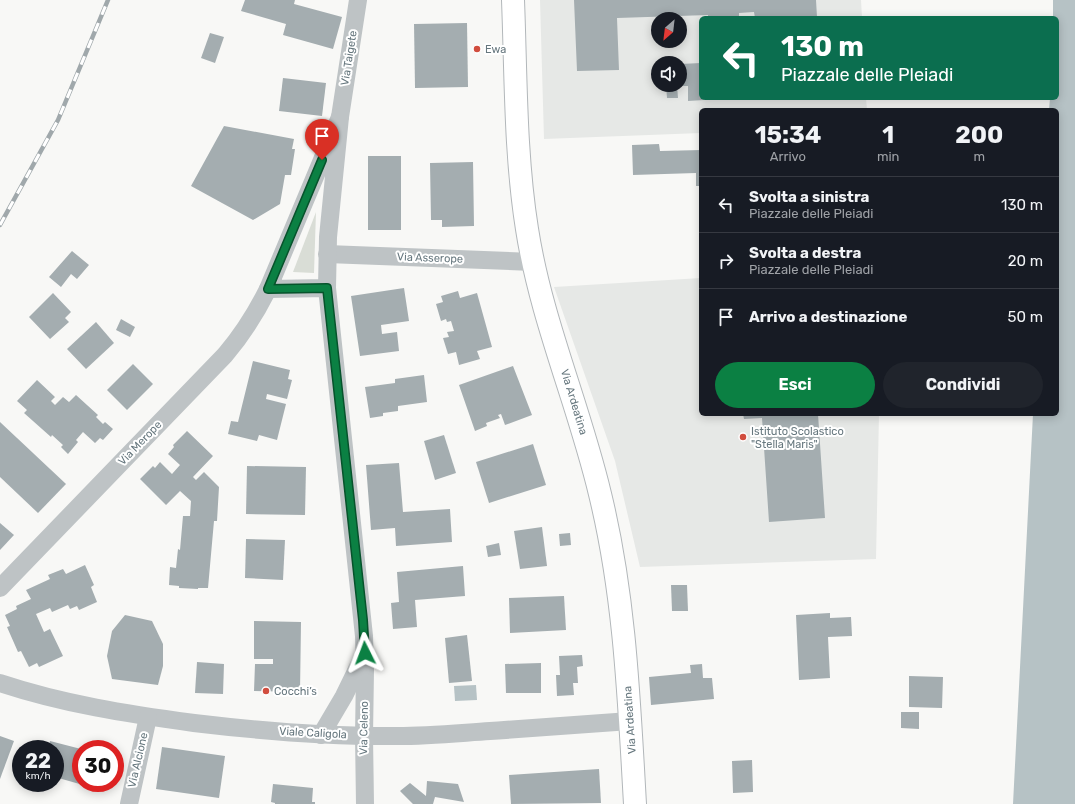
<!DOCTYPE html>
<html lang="it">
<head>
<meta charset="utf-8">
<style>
	:root { --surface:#171b24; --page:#20242c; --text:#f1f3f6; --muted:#9ea1a6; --line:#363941; --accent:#0b8043 }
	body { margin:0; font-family:Rubik,sans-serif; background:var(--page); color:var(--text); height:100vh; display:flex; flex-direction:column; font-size:15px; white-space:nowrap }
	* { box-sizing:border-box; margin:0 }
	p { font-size:13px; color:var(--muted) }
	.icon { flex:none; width:22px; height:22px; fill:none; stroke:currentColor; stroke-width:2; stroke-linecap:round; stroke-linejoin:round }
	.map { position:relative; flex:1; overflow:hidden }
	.drawer { position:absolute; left:699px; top:108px; width:360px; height:308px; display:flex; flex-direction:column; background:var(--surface); border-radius:6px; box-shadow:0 2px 10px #0003 }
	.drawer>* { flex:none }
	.hud { position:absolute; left:699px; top:16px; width:360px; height:84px; border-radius:6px; box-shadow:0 2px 10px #0003; background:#0b6e4f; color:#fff; overflow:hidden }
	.needle { width:26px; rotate:208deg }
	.tools { position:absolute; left:651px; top:12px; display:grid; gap:8px }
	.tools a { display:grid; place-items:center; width:36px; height:36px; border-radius:50%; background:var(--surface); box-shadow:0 2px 10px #0003; font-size:20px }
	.speed { position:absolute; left:12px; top:740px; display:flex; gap:8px; font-size:20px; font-weight:700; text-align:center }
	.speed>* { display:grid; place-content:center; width:52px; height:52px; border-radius:50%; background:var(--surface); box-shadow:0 2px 10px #0003; line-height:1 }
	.speed small { font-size:10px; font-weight:400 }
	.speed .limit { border:6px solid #d22; background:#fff; color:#111 }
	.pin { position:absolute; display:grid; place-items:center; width:34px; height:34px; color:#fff; margin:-41px -17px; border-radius:50% 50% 50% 0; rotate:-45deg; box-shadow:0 0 4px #0007 }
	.pin .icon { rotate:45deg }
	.me { position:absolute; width:44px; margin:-22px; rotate:357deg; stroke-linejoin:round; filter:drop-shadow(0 0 3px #0008) }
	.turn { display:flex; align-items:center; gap:14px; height:84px; padding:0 16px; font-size:18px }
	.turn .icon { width:52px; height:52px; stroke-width:2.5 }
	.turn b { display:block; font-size:28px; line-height:34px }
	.eta { display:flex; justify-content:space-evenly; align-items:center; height:68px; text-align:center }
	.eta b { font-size:24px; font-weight:700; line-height:28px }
	.action { display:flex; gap:8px; margin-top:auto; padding:8px 16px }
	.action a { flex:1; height:46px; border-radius:24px; background:var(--accent); color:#fff; font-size:16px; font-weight:700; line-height:46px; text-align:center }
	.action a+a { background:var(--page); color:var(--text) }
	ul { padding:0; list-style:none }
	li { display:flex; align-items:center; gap:12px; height:56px; padding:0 16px; border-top:1px solid var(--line) }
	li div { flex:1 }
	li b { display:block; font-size:15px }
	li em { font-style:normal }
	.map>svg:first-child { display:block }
	.built { fill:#e6e8e6; fill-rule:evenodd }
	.green { fill:#d9ddd6 }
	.water { fill:#b6c2c5 }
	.building { fill:#a4adb0 }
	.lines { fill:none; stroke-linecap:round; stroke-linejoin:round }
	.major-casing { stroke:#b2b7ba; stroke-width:24 }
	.minor { stroke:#bec3c5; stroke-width:18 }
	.major { stroke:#fff; stroke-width:22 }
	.rail-casing { stroke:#a0a8ab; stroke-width:4.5 }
	.rail { stroke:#fff; stroke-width:3; stroke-dasharray:9; stroke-linecap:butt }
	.route-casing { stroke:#07532c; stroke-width:10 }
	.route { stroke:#0b8043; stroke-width:7 }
	.poi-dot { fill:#d14d3e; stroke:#fff; stroke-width:1.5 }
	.labels { text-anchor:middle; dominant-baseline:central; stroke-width:4; stroke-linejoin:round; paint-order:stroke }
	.poi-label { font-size:11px; fill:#66777e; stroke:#fff; text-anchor:start }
	.street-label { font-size:11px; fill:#66777e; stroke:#fff }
</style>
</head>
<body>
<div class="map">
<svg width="1075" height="804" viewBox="0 0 1075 804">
	<rect width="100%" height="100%" fill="#f8f8f6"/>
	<g class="built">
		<path d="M540,0H861L862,18H701V98H866L867,110H701V133L544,139ZM658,19H680V41H658ZM658,63H680V85H658Z"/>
		<polygon points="701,278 701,414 879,414 876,559 640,567 615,461 554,287"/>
	</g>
	<polygon class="green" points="316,212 314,273 293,272"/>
	<g class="water">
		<polygon points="1053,0 1075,0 1075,804 1013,804 1033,414 1057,414 1057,110 1049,110 1050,98 1057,98 1057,18 1053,18"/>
		<polygon points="476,685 477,700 455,701 454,686"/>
	</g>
	<g class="building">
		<polygon points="245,0 295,0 294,4 342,17 333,49 283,35 286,24 241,11"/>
		<polygon points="574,0 816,0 817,17 755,18 754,12 739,13 739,18 708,18 708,15 617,18 619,70 577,71"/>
		<polygon points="467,23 468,87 415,88 414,24"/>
		<polygon points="210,33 224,37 215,63 201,58"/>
		<polygon points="701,63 701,98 704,98 704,100 688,101 688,86 680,86 680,64"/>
		<polygon points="283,78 326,83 322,116 279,111"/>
		<polygon points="666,85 677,85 678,98 667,98"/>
		<polygon points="224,126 294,139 292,149 295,149 291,175 285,175 280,204 253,220 191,186"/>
		<polygon points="659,144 660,151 701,150 701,186 696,186 696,173 633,175 632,145"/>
		<rect x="368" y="156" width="33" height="74"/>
		<polygon points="473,162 474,226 442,227 442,220 431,220 430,163"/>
		<polygon points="72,251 89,265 77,279 71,274 61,287 49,277"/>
		<polygon points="404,288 409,321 381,325 382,334 397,332 399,351 360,356 351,296"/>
		<polygon points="458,291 460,298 477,293 492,347 477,351 480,359 459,365 456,352 448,354 443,338 449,337 447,332 454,331 451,321 447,322 446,319 441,321 436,304 443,302 441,296"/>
		<polygon points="53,293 71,312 65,318 69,322 50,339 29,317"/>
		<polygon points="121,319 135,327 130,337 116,330"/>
		<polygon points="96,322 114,343 86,369 67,349"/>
		<polygon points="253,361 290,370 288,379 292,380 287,399 267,394 266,399 286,404 277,440 259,435 257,441 228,434 231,421 238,422"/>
		<polygon points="133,364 153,384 127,410 107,390"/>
		<polygon points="513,366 532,415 505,425 501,414 498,415 500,418 486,423 487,426 475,431 459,385"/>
		<polygon points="424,375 427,402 398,406 398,411 383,413 383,416 370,418 365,387 395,383 395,379"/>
		<polygon points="37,380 55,397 51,401 55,405 63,397 69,402 76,395 98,415 96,417 103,424 105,422 113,429 103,440 100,438 95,443 83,432 76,440 78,442 68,454 61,447 63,445 52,435 51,437 24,413 27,410 17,401"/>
		<polygon points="743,414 818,414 825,518 769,522 762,418 744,419"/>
		<polygon points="0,422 66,484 38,513 0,477"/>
		<polygon points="187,431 213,456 193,477 196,480 204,472 219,487 217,521 214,521 208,588 198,588 198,589 179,588 179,586 169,585 170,567 176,568 178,549 180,550 183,516 190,516 191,501 180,491 166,505 140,479 153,466 155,468 160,462 172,474 180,465 168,454 174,447 173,445"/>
		<polygon points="444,435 456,473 435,480 424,441"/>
		<polygon points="533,444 546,485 489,503 476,462"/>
		<polygon points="399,463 403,512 450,509 452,542 396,546 395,528 371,530 366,465"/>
		<polygon points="247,466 306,467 305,515 246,514"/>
		<polygon points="0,523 14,535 0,550"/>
		<polygon points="542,527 547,566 520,569 514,531"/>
		<polygon points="570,533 571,545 560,546 559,534"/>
		<polygon points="246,539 285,540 283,580 245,578"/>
		<polygon points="499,543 501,555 488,557 486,546"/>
		<polygon points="85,565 94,585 91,587 97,602 79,610 77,606 70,609 68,605 52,612 50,608 36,614 44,632 50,629 63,656 39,667 37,663 29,667 21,651 18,652 7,627 10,626 5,615 17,609 16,606 31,599 26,590 50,579 48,575 63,569 66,574"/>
		<polygon points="463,566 465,596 415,600 417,627 393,629 391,603 399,602 397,572"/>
		<polygon points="671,585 687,585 688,611 672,611"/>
		<polygon points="564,596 566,630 510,633 509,598"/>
		<polygon points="830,613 830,618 851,617 852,636 828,637 830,678 799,680 796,615"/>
		<polygon points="125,615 152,621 163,644 163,666 158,685 112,679 107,656 112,631"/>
		<polygon points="254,621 301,622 300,692 254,691 255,664 273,664 273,659 254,659"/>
		<polygon points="467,635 472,681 449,683 445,638"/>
		<polygon points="582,655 583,666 577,667 578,683 573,683 574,695 557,696 556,675 560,675 559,656"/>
		<polygon points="197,662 224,664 223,694 195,693"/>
		<polygon points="541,663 541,693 506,693 505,664"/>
		<polygon points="702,664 703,678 712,678 714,699 651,705 649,677 691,673 690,665"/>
		<polygon points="909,676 943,677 942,708 909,707"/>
		<polygon points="901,712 919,712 919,729 901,728"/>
		<polygon points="0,736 14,741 0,779"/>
		<polygon points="50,741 81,749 81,783 84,783 83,785 55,777 55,749 48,749"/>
		<polygon points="162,747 225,756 219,798 156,789"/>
		<polygon points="752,760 753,792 733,793 732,761"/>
		<polygon points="599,769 601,803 511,804 509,775"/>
		<polygon points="427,781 458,784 464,802 435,797 433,804 413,804 400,791 410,783 426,796"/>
		<polygon points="273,784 313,788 312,802 315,802 315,804 275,804 275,803 271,802"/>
	</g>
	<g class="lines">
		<g class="major-casing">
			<path id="major" d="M513,0C516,76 515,154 527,229C541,320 579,405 600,494C625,596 629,700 635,804"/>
		</g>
		<g class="minor">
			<polyline points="340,117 358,0"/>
			<polyline points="327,254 533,262"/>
			<polyline points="327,288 268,289 340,117 328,237 327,288 364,636 365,670 364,736 365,804"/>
			<path d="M0,588L225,355C242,335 256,313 268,289"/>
			<path d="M0,683C63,704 128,714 194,723C261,731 329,737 398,736C428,736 459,733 490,731C537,728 584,724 630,721"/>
			<polyline points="321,735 344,696 362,659"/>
			<polyline points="129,804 148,717"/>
		</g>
		<use href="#major" class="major"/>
		<g class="rail-casing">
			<polyline id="rail" points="0,225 58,120 108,0"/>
		</g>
		<use href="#rail" class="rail"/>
	</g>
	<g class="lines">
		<g class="route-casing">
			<polyline id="route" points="322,160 268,289 327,288 363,620 365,653"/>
		</g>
		<use href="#route" class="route"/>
	</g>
	<g class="poi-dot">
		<circle cx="477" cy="49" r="4"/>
		<circle cx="743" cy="437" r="4"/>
		<circle cx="266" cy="691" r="4"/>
	</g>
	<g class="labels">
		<g class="poi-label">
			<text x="485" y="49">Ewa</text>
			<text x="751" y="431">Istituto Scolastico<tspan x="751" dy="13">"Stella Maris"</tspan></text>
			<text x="274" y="691">Cocchi’s</text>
		</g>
		<g class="street-label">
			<text transform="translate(349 58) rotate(-81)">Via Taigete</text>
			<text transform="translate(430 258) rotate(2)">Via Asserope</text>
			<text transform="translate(574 402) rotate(73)">Via Ardeatina</text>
			<text transform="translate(140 443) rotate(-46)">Via Merope</text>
			<text transform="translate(630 720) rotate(-94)">Via Ardeatina</text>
			<text transform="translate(364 728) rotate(-89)">Via Celeno</text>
			<text transform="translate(313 733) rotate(3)">Viale Caligola</text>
			<text transform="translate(138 760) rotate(-77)">Via Alcione</text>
		</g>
	</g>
</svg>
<div class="tools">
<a><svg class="needle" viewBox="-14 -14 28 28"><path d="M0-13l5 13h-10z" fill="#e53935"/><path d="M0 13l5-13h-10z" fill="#9ea1a6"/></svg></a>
<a><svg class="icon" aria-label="sound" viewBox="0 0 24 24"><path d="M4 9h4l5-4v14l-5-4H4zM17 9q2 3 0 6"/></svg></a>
</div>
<div class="speed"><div>22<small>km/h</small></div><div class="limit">30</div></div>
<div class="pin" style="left:322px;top:160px;background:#d93025"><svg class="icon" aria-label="arrive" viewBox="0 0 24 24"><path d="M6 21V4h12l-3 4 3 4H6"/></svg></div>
<svg class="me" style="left:365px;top:653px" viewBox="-20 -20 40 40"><path d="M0-17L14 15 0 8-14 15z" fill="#0b8043" stroke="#fff" stroke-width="4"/></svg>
<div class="hud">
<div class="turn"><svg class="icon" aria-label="left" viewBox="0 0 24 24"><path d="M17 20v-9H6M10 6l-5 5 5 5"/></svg><div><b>130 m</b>Piazzale delle Pleiadi</div></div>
</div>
<section class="drawer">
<div class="eta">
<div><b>15:34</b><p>Arrivo</p></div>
<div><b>1</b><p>min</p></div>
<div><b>200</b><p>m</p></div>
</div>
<ul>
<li><svg class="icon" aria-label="left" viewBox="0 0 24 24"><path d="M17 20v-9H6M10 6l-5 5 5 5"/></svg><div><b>Svolta a sinistra</b><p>Piazzale delle Pleiadi</p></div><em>130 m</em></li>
<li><svg class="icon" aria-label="right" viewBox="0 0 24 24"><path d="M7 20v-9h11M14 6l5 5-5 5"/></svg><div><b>Svolta a destra</b><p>Piazzale delle Pleiadi</p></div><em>20 m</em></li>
<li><svg class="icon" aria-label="arrive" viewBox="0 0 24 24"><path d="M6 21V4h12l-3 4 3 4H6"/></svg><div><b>Arrivo a destinazione</b></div><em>50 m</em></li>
</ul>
<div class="action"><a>Esci</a><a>Condividi</a></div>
</section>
</div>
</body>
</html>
